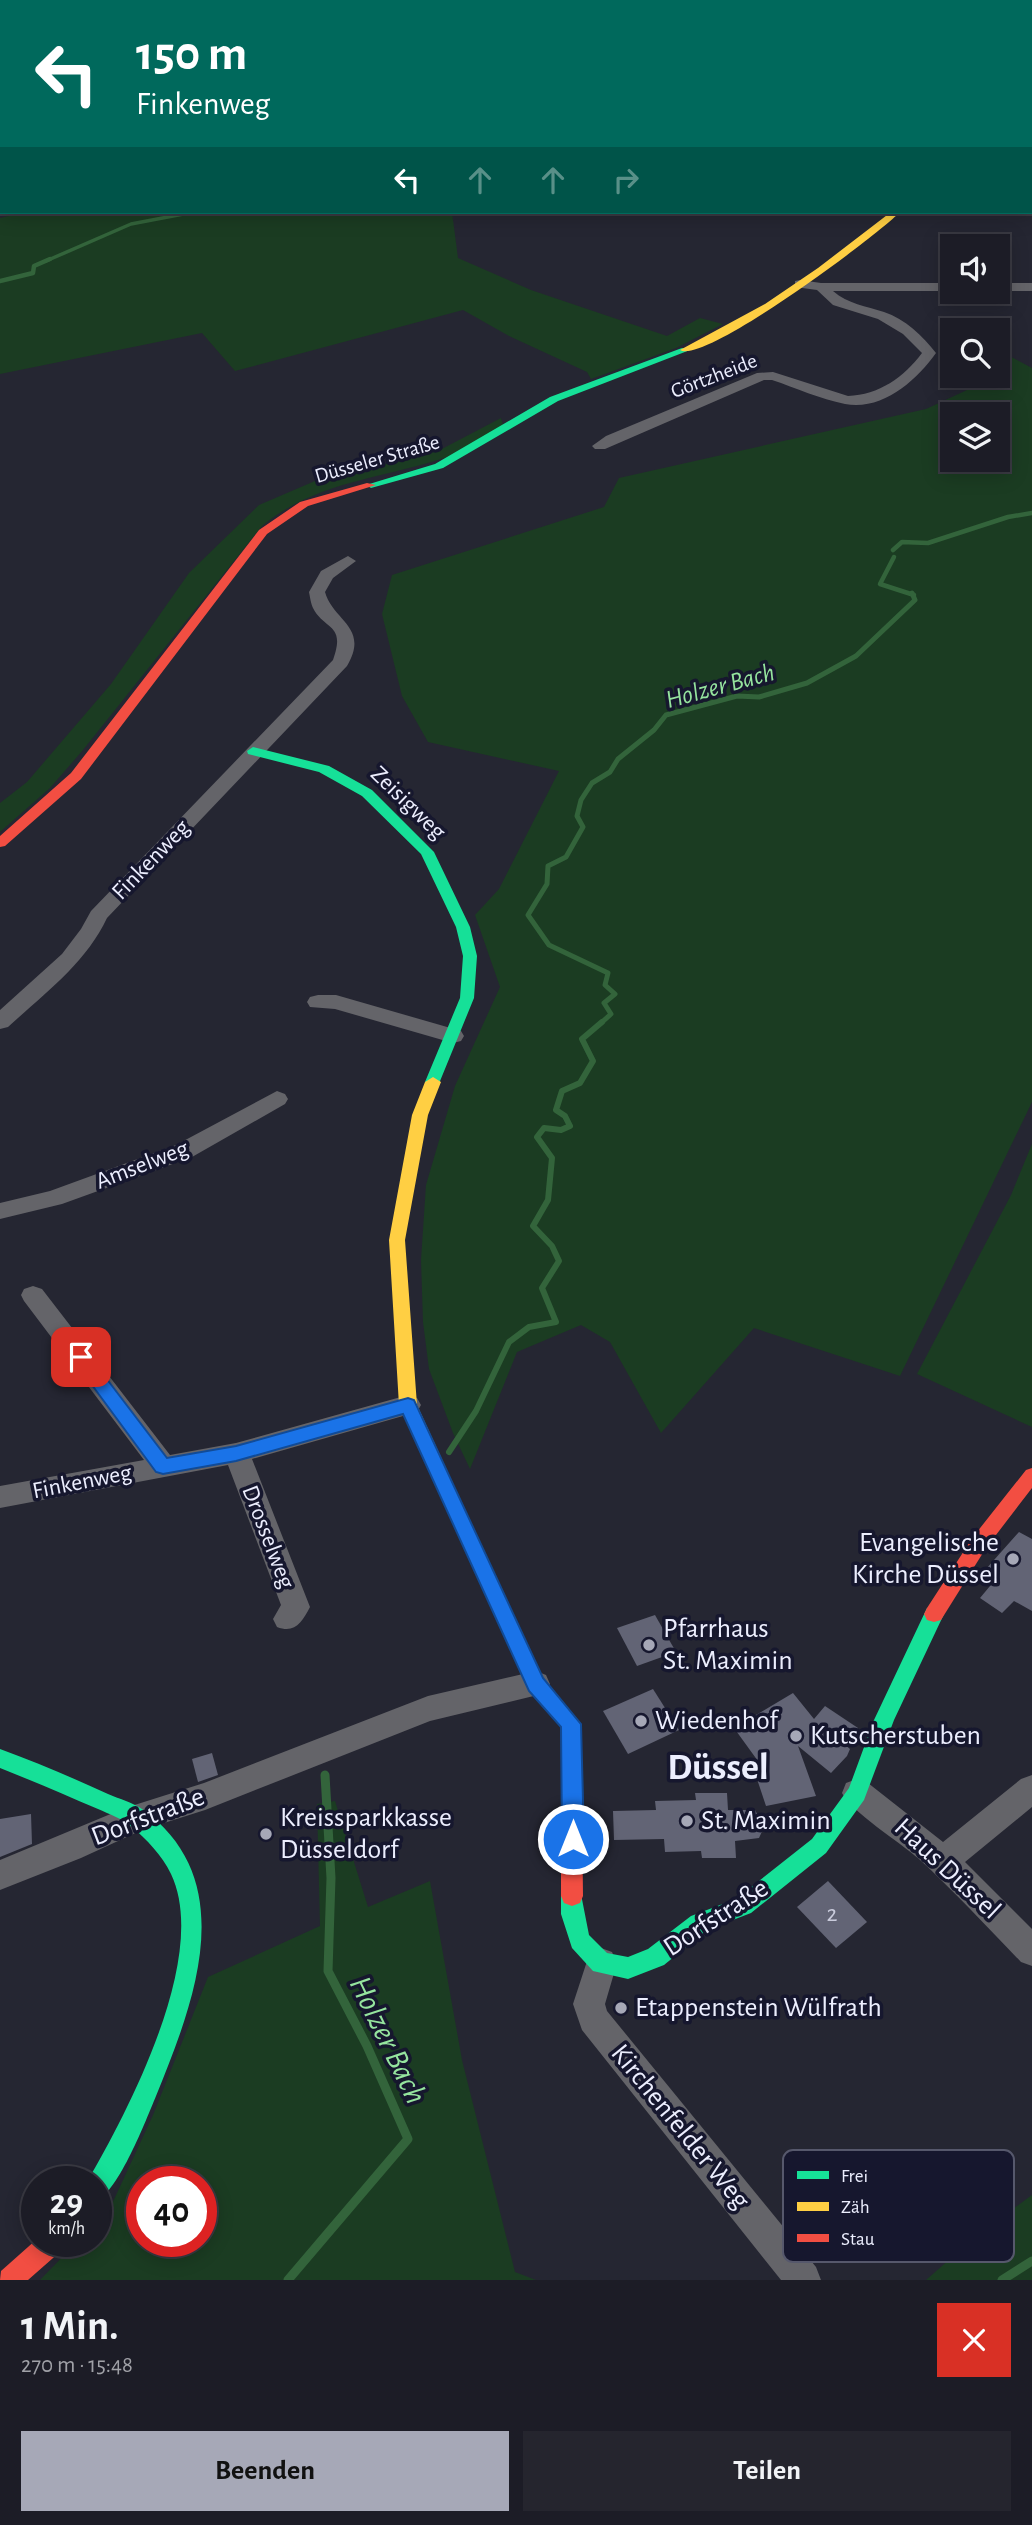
<!DOCTYPE html>
<html lang="de">
<head>
<meta charset="utf-8">
<style>
	:root { --surface:#1c1c26; --page:#25252e; --text:#f1f3f6; --muted:#a0a1a7; --line:#3a3a43; --accent:#a6a8b7 }
	body { margin:0; font-family:"Alegreya Sans",sans-serif; background:var(--page); color:var(--text); height:100vh; display:flex; flex-direction:column; font-size:26px; white-space:nowrap }
	* { box-sizing:border-box; margin:0 }
	p { font-size:23px; color:var(--muted) }
	.icon { flex:none; width:38px; height:38px; fill:none; stroke:currentColor; stroke-width:2; stroke-linecap:round; stroke-linejoin:round }
	.map { position:relative; height:2280px; overflow:hidden }
	.details { display:flex; flex-direction:column; background:var(--surface); flex:1 }
	.details>* { flex:none }
	.top-card { position:absolute; left:0px; top:0px; width:1032px; height:214px; box-shadow:0 4px 18px #0003,0 0 0 2px var(--line); background:#00695c; color:#fff; overflow:hidden }
	.controls { position:absolute; left:940px; top:234px; display:grid; gap:14px }
	.controls a { display:grid; place-items:center; width:70px; height:70px; border-radius:0px; background:var(--surface); box-shadow:0 4px 18px #0003,0 0 0 2px var(--line); font-size:35px }
	.speed { position:absolute; left:21px; top:2166px; display:flex; gap:14px; font-size:35px; font-weight:700; text-align:center }
	.speed>* { display:grid; place-content:center; width:91px; height:91px; border-radius:50%; background:var(--surface); box-shadow:0 4px 18px #0003,0 0 0 2px var(--line); line-height:1 }
	.speed small { font-size:18px; font-weight:400 }
	.speed .limit { border:10px solid #d22; background:#fff; color:#111 }
	.pin { position:absolute; display:grid; place-items:center; width:60px; height:60px; color:#fff; margin:-30px; border-radius:14px; box-shadow:0 4px 10px #0006 }
	.me { position:absolute; width:77px; margin:-38px; rotate:0deg; stroke-linejoin:round; filter:drop-shadow(0 0 5px #0008) }
	.turn { display:flex; align-items:center; gap:24px; height:147px; padding:0 21px; font-size:32px }
	.turn .icon { width:91px; height:91px; stroke-width:2.5 }
	.turn b { display:block; font-size:49px; line-height:60px }
	.lanes { display:flex; align-items:center; height:66px; padding:0 21px; background:#0003; justify-content:center; gap:35px; direction:ltr }
	.lanes .off { opacity:.35 }
	.round { display:grid; place-items:center; flex:none; width:74px; height:74px; border-radius:0px; background:var(--page) }
	.head { display:flex; align-items:center; justify-content:space-between; height:119px; padding:0 21px }
	h1 { font-size:42px; font-weight:700; line-height:52px }
	.primary-button { display:flex; gap:14px; margin-top:auto; padding:14px 21px }
	.primary-button a { flex:1; height:80px; border-radius:0px; background:var(--accent); color:#111; font-size:28px; font-weight:700; line-height:80px; text-align:center }
	.primary-button a+a { background:var(--page); color:var(--text) }
	.map>svg:first-child { display:block }
	.green { fill:#1b3c22; fill-rule:evenodd }
	.lines { fill:none; stroke-linecap:round; stroke-linejoin:round }
	.stream-far4 { stroke:#33643b; stroke-width:3.5 }
	.stream-far3 { stroke:#33643b; stroke-width:4.5 }
	.stream-far2 { stroke:#33643b; stroke-width:5 }
	.stream-far1 { stroke:#33643b; stroke-width:6 }
	.stream { stroke:#33643b; stroke-width:9 }
	.building { fill:#626475 }
	.street { fill:#646469; fill-rule:evenodd }
	.fast { fill:#16e098; fill-rule:evenodd }
	.slow { fill:#ffcf43; fill-rule:evenodd }
	.jam { fill:#f24e42; fill-rule:evenodd }
	.route { fill:#1a73e8; stroke:#114b97; stroke-width:2 }
	.poi-dot { fill:#a6a8b7; stroke:#16172e; stroke-width:2.5 }
	.labels { text-anchor:middle; dominant-baseline:central; stroke-width:7; stroke-linejoin:round; paint-order:stroke }
	.far-street-label { font-size:21px; fill:#eceefe; stroke:#16172e }
	.street-label { font-size:24px; fill:#eceefe; stroke:#16172e }
	.near-number-label { font-size:24px; fill:#caccdc }
	.water-label { font-size:26px; font-style:italic; fill:#95e49e; stroke:#16172e }
	.near-poi-label { font-size:28px; fill:#eceefe; stroke:#16172e; text-anchor:start }
	.near-street-label { font-size:28px; fill:#eceefe; stroke:#16172e }
	.near-water-label { font-size:32px; font-style:italic; fill:#95e49e; stroke:#16172e }
	.near-district-label { font-size:38px; font-weight:bold; fill:#eceefe; stroke:#16172e }
	.key { fill:#16172e; stroke:#56586c; stroke-width:2 }
	.key-label { font-size:19px; fill:#eceefe }
</style>
</head>
<body>
<div class="map">
<svg width="1032" height="2280" viewBox="0 0 1032 2280">
	<rect width="100%" height="100%" fill="#252632"/>
	<g class="green">
		<polygon points="26,212 452,212 458,258 531,290 667,336 700,318 723,324 676,348 591,379 587,372 509,336 463,310 235,371 202,333 0,374 0,218"/>
		<path d="M998,350L1032,368V1102L900,1376L754,1328L661,1433L610,1342L581,1325L517,1352L470,1469L453,1433L429,1369L423,1322L421,1260L426,1185L455,1086L500,987L475,915L499,889L559,771L428,742L402,696L382,614L392,575L604,507L619,478L926,409L980,384L985,376H998ZM952,415H998V460H952Z"/>
		<path d="M501,418L503,425C485,436 466,450 447,457C382,479 316,481 262,526L83,750L50,788L0,832V803L27,782L111,684L189,573L259,505L315,481L438,451Z"/>
		<polygon points="1032,1144 1032,1427 917,1374 1011,1195"/>
		<path d="M335,1801L368,1907L430,1881L462,2060L515,2272L536,2280H40L77,2242H96V2222L111,2206L153,2115L208,1977L320,1926L317,1804ZM142,2182H201V2242H142Z"/>
		<polygon points="1032,2195 1032,2280 926,2280 975,2237"/>
	</g>
	<g class="lines">
		<g class="stream-far4">
			<polyline points="575,2 577,0"/>
			<polyline points="46,261 131,224 194,212"/>
		</g>
		<g class="stream-far3">
			<polyline points="0,281 33,273 34,266 50,259"/>
			<polyline points="893,550 902,542 928,543 1008,517 1032,513"/>
			<polyline points="894,557 880,584 914,595"/>
		</g>
		<polyline class="stream-far2" points="600,1024 611,1014 604,1003 615,994 605,985 608,973 549,945 528,915 547,884 548,866 566,857 583,827 577,816 581,800 592,783 610,772 618,759 654,730 666,715 737,696 759,697 807,683 856,656 915,600 912,593"/>
		<polyline class="stream-far1" points="449,1452 476,1411 509,1342 529,1327 556,1322 542,1288 559,1261 552,1246 533,1226 548,1200 552,1158 537,1137 544,1128 561,1130 570,1126 565,1116 556,1110 562,1091 580,1083 593,1061 582,1039 602,1022"/>
		<g class="stream">
			<polyline points="288,2280 408,2139 367,2046 328,1971 331,1878 325,1775"/>
			<polyline points="1002,2280 1032,2261"/>
		</g>
	</g>
	<g class="building">
		<polygon points="1019,1532 1032,1539 1032,1611 1014,1601 1002,1613 980,1598 990,1586 978,1578"/>
		<polygon points="655,1615 676,1652 637,1666 617,1628"/>
		<polygon points="653,1689 679,1730 628,1754 603,1711"/>
		<polygon points="793,1693 814,1719 825,1706 858,1728 844,1744 850,1749 847,1756 831,1773 798,1746 816,1796 766,1806 754,1770 763,1768 734,1728"/>
		<polygon points="212,1753 218,1775 198,1782 192,1759"/>
		<polygon points="695,1793 727,1793 728,1810 755,1810 764,1827 759,1838 735,1841 736,1858 702,1858 701,1851 665,1852 664,1839 614,1840 613,1811 656,1810 655,1801 696,1800"/>
		<polygon points="31,1814 32,1844 0,1857 0,1819"/>
		<polygon points="828,1881 867,1922 836,1948 797,1907"/>
	</g>
	<g class="lines">
		<g class="street">
			<path d="M800,280L821,283H952V291H833C848,304 866,306 884,312C905,319 923,336 936,353C916,381 882,411 845,404C820,399 796,388 772,380H764L605,449H595L592,446L606,436L757,373L773,372L848,396C879,395 904,377 922,353L903,334L878,319L833,305L817,290L795,287V281Z"/>
			<rect x="998" y="283" width="34" height="8"/>
			<path d="M348,556L356,561L333,578L325,592C333,621 370,627 347,666L107,918C86,963 44,994 8,1027L0,1029V1010L62,954L81,929L91,911L333,660C346,623 325,631 313,608C311,604 310,597 309,592L321,571Z"/>
			<polygon points="318,995 336,995 461,1031 464,1036 461,1041 453,1043 335,1009 310,1007 307,1002 310,997"/>
			<polygon points="277,1091 285,1094 288,1099 285,1104 192,1157 62,1204 0,1219 0,1203 50,1191 176,1145"/>
			<path d="M33,1286L42,1289L170,1455L236,1443L408,1395L417,1398L421,1405L417,1412L252,1459L310,1607C302,1622 295,1634 277,1627L273,1619L281,1605L228,1465L0,1508V1486L144,1460L24,1301L21,1295L24,1289Z"/>
			<polygon points="536,1671 546,1675 550,1684 546,1693 430,1721 205,1810 142,1830 81,1858 0,1890 0,1860 125,1808 204,1783 428,1696"/>
			<path d="M1032,1775V1807L965,1862L1032,1929V1966L1021,1962C987,1927 954,1891 919,1859C900,1842 850,1811 842,1793L846,1783L857,1779L868,1783L943,1842L1021,1779Z"/>
			<polygon points="601,1948 612,1952 617,1963 605,2004 607,2011 816,2267 821,2280 781,2280 582,2030 573,2004 590,1952"/>
		</g>
		<g class="fast">
			<polygon points="682,348 690,350 558,401 443,468 371,488 366,485 435,464 550,397"/>
			<polygon points="253,747 329,766 372,790 434,852 470,927 477,956 474,998 438,1086 433,1087 425,1082 460,998 463,956 456,927 421,854 362,796 319,772 248,754 247,751"/>
			<polygon points="934,1606 941,1608 944,1614 894,1720 864,1800 826,1853 751,1913 707,1930 664,1965 628,1979 593,1971 572,1948 561,1914 561,1896 564,1889 572,1886 580,1889 589,1935 607,1953 628,1957 648,1949 691,1916 736,1899 812,1839 849,1788 874,1720 927,1608"/>
			<path d="M0,1749C36,1762 73,1778 108,1794C119,1799 132,1802 142,1809C243,1881 193,2005 156,2096C146,2120 119,2191 96,2201V2182H87C128,2111 210,1956 171,1874C162,1855 147,1840 131,1826C121,1818 109,1814 98,1809C65,1795 33,1781 0,1768Z"/>
		</g>
		<g class="slow">
			<path d="M891,212H900C877,236 704,365 680,350L765,304L818,268Z"/>
			<polygon points="433,1077 441,1082 428,1115 405,1240 417,1405 449,1475 446,1480 440,1482 434,1480 399,1405 389,1240 412,1115 425,1082"/>
		</g>
		<g class="jam">
			<polygon points="367,483 376,485 308,506 267,534 81,779 5,846 0,847 0,836 71,773 259,530 300,502"/>
			<polygon points="440,1468 446,1470 449,1475 543,1678 581,1724 583,1896 580,1903 572,1906 564,1903 561,1896 561,1727 529,1690 431,1475 434,1470"/>
			<polygon points="1032,1468 1032,1488 986,1548 941,1620 934,1622 927,1620 924,1614 927,1608 973,1537 1026,1470"/>
			<polygon points="37,2239 37,2242 64,2242 61,2251 28,2280 0,2280 1,2271"/>
		</g>
	</g>
	<polygon class="route" points="81,1351 87,1353 167,1458 236,1446 408,1398 414,1400 543,1678 581,1724 584,1839 580,1846 573,1849 565,1846 562,1839 561,1727 529,1691 403,1414 236,1461 163,1474 156,1472 75,1362 72,1357 75,1353"/>
	<g class="poi-dot">
		<circle cx="1013" cy="1559" r="7"/>
		<circle cx="649" cy="1645" r="7"/>
		<circle cx="641" cy="1721" r="7"/>
		<circle cx="796" cy="1736" r="7"/>
		<circle cx="687" cy="1821" r="7"/>
		<circle cx="266" cy="1834" r="7"/>
		<circle cx="621" cy="2008" r="7"/>
	</g>
	<g class="labels">
		<g class="far-street-label">
			<text transform="translate(714 376) rotate(-21)">Görtzheide</text>
			<text transform="translate(377 459) rotate(-16)">Düsseler Straße</text>
		</g>
		<g class="street-label">
			<text transform="translate(408 803) rotate(44)">Zeisigweg</text>
			<text transform="translate(151 860) rotate(-46)">Finkenweg</text>
			<text transform="translate(142 1165) rotate(-21)">Amselweg</text>
			<text transform="translate(82 1482) rotate(-11)">Finkenweg</text>
			<text transform="translate(268 1537) rotate(69)">Drosselweg</text>
		</g>
		<g class="near-number-label">
			<text x="832" y="1914">2</text>
		</g>
		<g class="water-label">
			<text transform="translate(720 686) rotate(-15)">Holzer Bach</text>
		</g>
		<g class="near-poi-label">
			<text x="999" y="1543" text-anchor="end">Evangelische<tspan x="999" dy="32">Kirche Düssel</tspan></text>
			<text x="663" y="1629">Pfarrhaus<tspan x="663" dy="32">St. Maximin</tspan></text>
			<text x="655" y="1721">Wiedenhof</text>
			<text x="810" y="1736">Kutscherstuben</text>
			<text x="280" y="1818">Kreissparkkasse<tspan x="280" dy="32">Düsseldorf</tspan></text>
			<text x="701" y="1821">St. Maximin</text>
			<text x="635" y="2008">Etappenstein Wülfrath</text>
		</g>
		<g class="near-street-label">
			<text transform="translate(148 1817) rotate(-21)">Dorfstraße</text>
			<text transform="translate(947 1869) rotate(43)">Haus Düssel</text>
			<text transform="translate(716 1918) rotate(-33)">Dorfstraße</text>
			<text transform="translate(680 2127) rotate(51)">Kirchenfelder Weg</text>
		</g>
		<g class="near-water-label">
			<text transform="translate(388 2040) rotate(64)">Holzer Bach</text>
		</g>
		<g class="near-district-label">
			<text x="718" y="1768">Düssel</text>
		</g>
	</g>
	<rect x="783" y="2150" width="231" height="112" rx="10" class="key"/>
	<rect x="797" y="2171" width="32" height="8" fill="#16e098"/>
	<rect x="797" y="2202" width="32" height="9" fill="#ffcf43"/>
	<rect x="797" y="2234" width="32" height="8" fill="#f24e42"/>
	<g class="key-label">
		<text x="841" y="2182">Frei</text>
		<text x="841" y="2213">Zäh</text>
		<text x="841" y="2245">Stau</text>
	</g>
</svg>
<div class="controls">
<a><svg class="icon" aria-label="sound" viewBox="0 0 24 24"><path d="M4 9h4l5-4v14l-5-4H4zM17 9q2 3 0 6"/></svg></a>
<a><svg class="icon" aria-label="search" viewBox="0 0 24 24"><circle cx="10" cy="10" r="6"/><path d="M15 15l6 6"/></svg></a>
<a><svg class="icon" aria-label="layers" viewBox="0 0 24 24"><path d="M12 4l9 5-9 5-9-5zM3 14l9 5 9-5"/></svg></a>
</div>
<div class="speed"><div>29<small>km/h</small></div><div class="limit">40</div></div>
<div class="pin" style="left:81px;top:1357px;background:#d93025"><svg class="icon" aria-label="arrive" viewBox="0 0 24 24"><path d="M6 21V4h12l-3 4 3 4H6"/></svg></div>
<svg class="me" style="left:573px;top:1839px" viewBox="-20 -20 40 40"><circle r="17" fill="#1a73e8" stroke="#fff" stroke-width="3"/><path d="M0-11L8 9 0 5-8 9z" fill="#fff"/></svg>
<div class="top-card">
<div class="turn"><svg class="icon" aria-label="left" viewBox="0 0 24 24"><path d="M17 20v-9H6M10 6l-5 5 5 5"/></svg><div><b>150 m</b>Finkenweg</div></div>
<div class="lanes"><svg class="icon" aria-label="left" viewBox="0 0 24 24"><path d="M17 20v-9H6M10 6l-5 5 5 5"/></svg><svg class="icon off" aria-label="ahead" viewBox="0 0 24 24"><path d="M12 20V5M6 11l6-6 6 6"/></svg><svg class="icon off" aria-label="ahead" viewBox="0 0 24 24"><path d="M12 20V5M6 11l6-6 6 6"/></svg><svg class="icon off" aria-label="right" viewBox="0 0 24 24"><path d="M7 20v-9h11M14 6l5 5-5 5"/></svg></div>
</div>
</div>
<section class="details">
<div class="head"><div><h1>1 Min.</h1><p>270 m · 15:48</p></div><a class="round" style="background:#d93025;color:#fff"><svg class="icon" aria-label="close" viewBox="0 0 24 24"><path d="M6 6l12 12M18 6L6 18"/></svg></a></div>
<div class="primary-button"><a>Beenden</a><a>Teilen</a></div>
</section>
</body>
</html>
